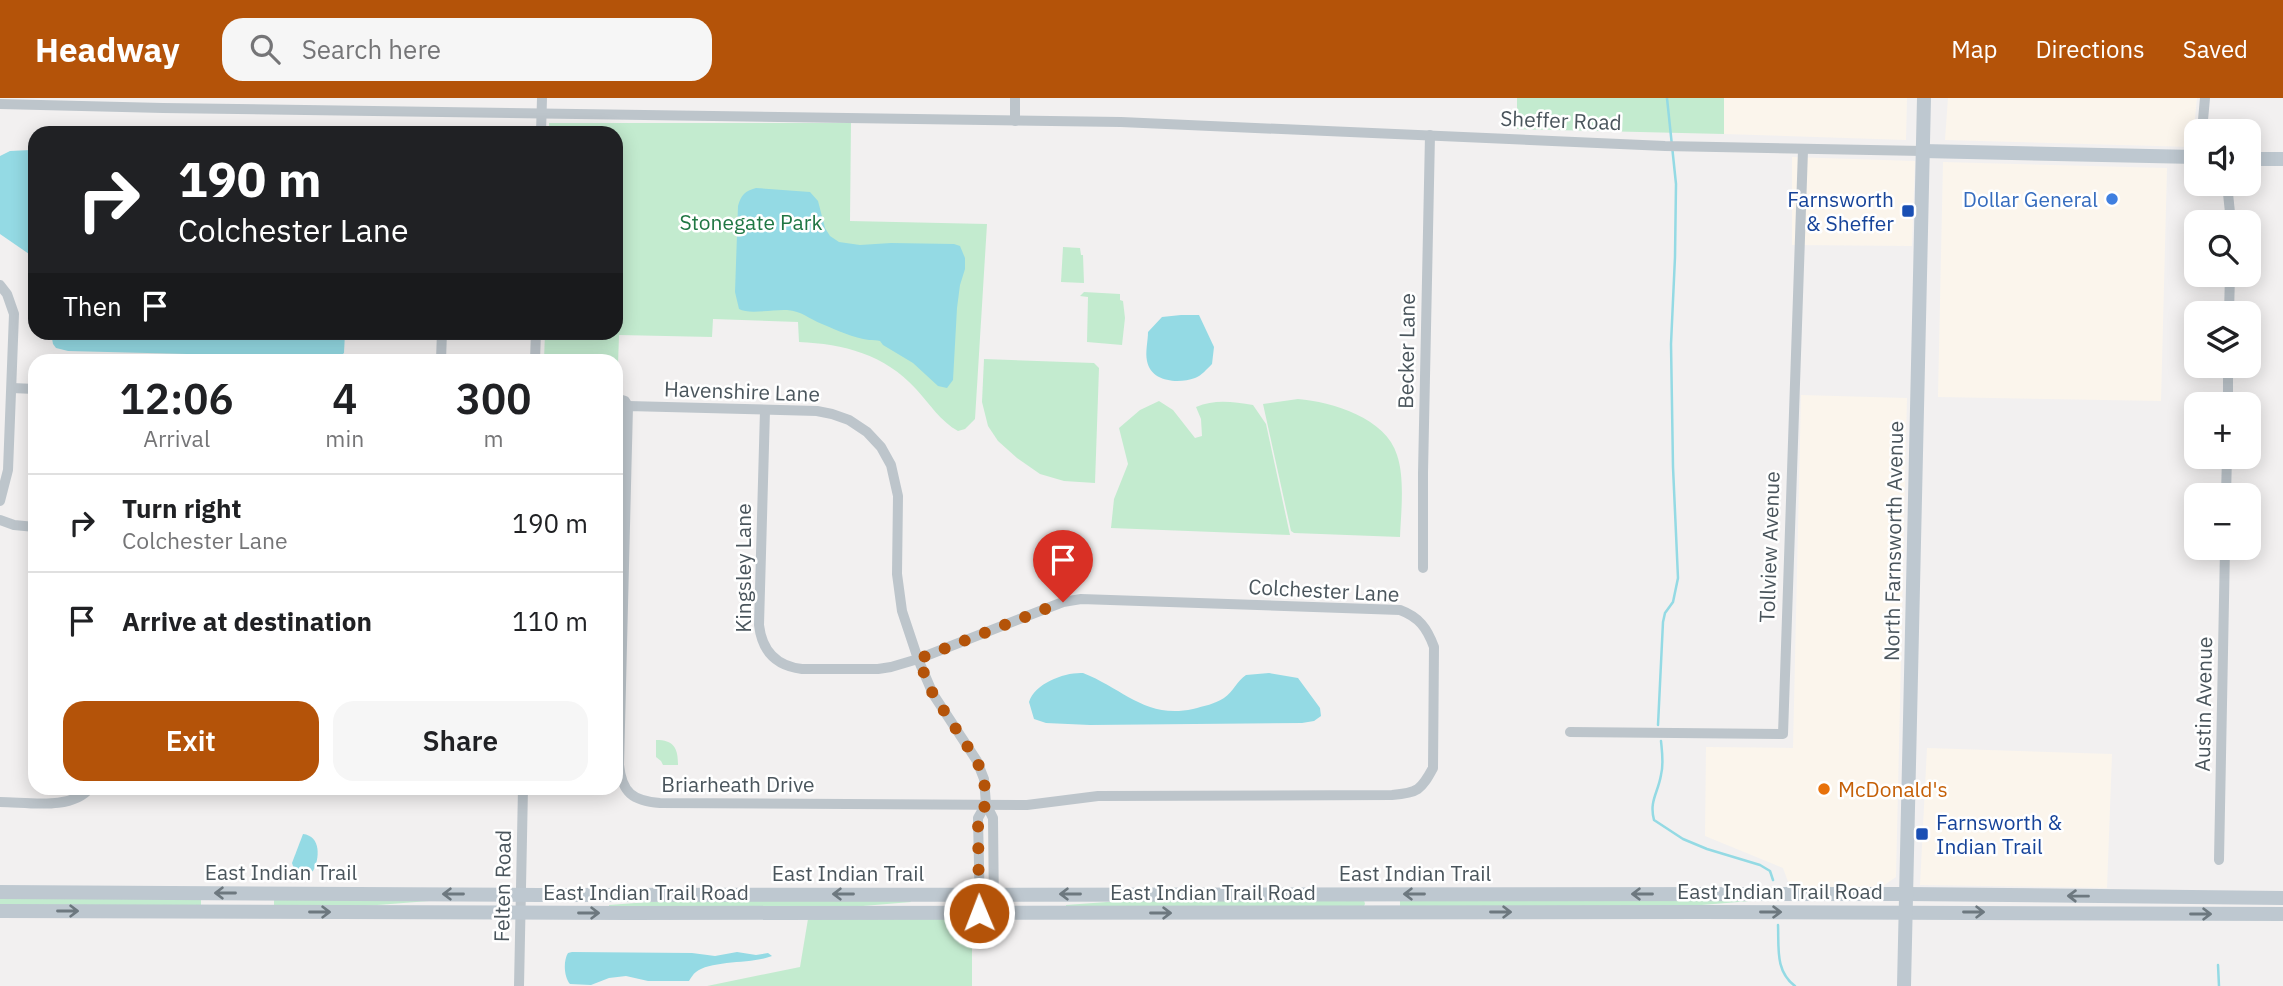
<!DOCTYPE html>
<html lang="en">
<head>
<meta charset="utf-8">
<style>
	:root { --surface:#fff; --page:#f6f6f6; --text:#202124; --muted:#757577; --line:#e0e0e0; --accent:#b45309 }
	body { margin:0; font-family:"IBM Plex Sans",sans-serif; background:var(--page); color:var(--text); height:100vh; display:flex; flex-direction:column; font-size:26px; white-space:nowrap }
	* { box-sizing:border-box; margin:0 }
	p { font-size:23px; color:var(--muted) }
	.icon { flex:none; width:38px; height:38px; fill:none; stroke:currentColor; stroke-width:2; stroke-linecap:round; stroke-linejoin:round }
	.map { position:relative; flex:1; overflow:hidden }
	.side { position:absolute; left:28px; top:256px; width:595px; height:441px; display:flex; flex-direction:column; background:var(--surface); border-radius:21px; box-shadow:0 4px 18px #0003 }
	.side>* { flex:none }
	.banner { position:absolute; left:28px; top:28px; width:595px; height:214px; border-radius:21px; box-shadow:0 4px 18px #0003; background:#202124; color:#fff; overflow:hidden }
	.controls { position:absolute; left:2184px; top:21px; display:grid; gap:14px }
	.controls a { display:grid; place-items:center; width:77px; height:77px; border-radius:14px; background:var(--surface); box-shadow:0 4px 18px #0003; font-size:35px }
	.pin { position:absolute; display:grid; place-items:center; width:60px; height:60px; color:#fff; margin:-72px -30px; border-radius:50% 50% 50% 0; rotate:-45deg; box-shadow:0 0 7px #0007 }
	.pin .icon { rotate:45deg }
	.me { position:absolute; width:77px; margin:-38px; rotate:359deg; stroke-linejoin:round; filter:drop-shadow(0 0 5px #0008) }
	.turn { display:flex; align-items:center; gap:24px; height:147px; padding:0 35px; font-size:32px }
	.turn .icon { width:91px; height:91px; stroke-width:2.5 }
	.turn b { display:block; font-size:49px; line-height:60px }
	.then { display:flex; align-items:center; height:66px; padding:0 35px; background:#0003; gap:14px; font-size:26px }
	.eta { display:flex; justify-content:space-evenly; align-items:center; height:119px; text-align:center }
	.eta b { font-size:42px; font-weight:600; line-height:49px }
	.primary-button { display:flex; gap:14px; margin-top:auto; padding:14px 35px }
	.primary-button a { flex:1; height:80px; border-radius:21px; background:var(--accent); color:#fff; font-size:28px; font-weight:600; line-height:80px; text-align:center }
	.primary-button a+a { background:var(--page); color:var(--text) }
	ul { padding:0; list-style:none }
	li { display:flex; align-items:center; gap:21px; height:98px; padding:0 35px; border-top:2px solid var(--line) }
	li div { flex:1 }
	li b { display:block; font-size:26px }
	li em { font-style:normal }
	header { display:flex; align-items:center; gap:42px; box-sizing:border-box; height:98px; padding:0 35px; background:var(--accent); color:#fff }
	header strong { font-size:33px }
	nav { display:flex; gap:38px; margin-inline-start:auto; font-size:24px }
	.search { width:490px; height:63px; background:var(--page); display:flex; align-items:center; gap:18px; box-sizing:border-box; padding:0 24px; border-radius:21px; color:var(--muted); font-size:26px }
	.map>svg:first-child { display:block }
	.commercial { fill:#fbf5ec }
	.green { fill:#c3ebcf }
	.water { fill:#94dae4 }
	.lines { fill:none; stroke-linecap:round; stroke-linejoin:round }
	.stream { stroke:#94dae4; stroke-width:2.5 }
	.street { stroke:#bdc5cb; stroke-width:10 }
	.secondary { stroke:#bec8d0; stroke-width:14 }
	.oneway { stroke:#6d787f }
	.route { stroke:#b45309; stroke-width:12; stroke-dasharray:0 21.6 }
	.shop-dot { fill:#3f7fe0; stroke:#fff; stroke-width:2.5 }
	.transit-dot { fill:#1a4fb4; stroke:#fff; stroke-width:2.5 }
	.food-dot { fill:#e8710a; stroke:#fff; stroke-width:2.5 }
	.labels { text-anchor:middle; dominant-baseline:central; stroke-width:5; stroke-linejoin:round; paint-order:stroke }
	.street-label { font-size:21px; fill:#4a555c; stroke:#fff }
	.transit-label { font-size:21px; fill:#164399; stroke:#fff; text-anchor:end }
	.shop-label { font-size:21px; fill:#366cbe; stroke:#fff; text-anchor:end }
	.park-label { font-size:21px; fill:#207744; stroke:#fff }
	.food-label { font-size:21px; fill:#c56008; stroke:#fff; text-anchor:start }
</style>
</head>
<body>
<header>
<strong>Headway</strong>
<div class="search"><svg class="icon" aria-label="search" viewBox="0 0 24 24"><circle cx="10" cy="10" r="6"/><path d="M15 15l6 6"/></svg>Search here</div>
<nav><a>Map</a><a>Directions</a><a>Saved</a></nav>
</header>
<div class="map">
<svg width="2283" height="888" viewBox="0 0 2283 888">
	<rect width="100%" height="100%" fill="#f2f0f0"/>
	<g class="commercial">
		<polygon points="1724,0 1907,0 1906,42 1724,36"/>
		<polygon points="1948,0 2197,0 2192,49 1945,42"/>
		<polygon points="1792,59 1915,63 1912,148 1792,147"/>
		<polygon points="1943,64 2167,70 2161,303 1938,299"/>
		<polygon points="1801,297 1907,300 1896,779 1880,790 1790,789 1783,770 1705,738 1706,649 1793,650"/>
		<polygon points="1927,650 2112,656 2107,790 1920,787"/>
	</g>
	<g class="green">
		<polygon points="1517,0 1724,0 1724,36 1517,31"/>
		<path d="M549,25H851L850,123L987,126L975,321L965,331L958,333C941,324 929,305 916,291C884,256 844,246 799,244L798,224L713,221L712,239L619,237L617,296L616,262H544L545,235L616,234V35H549Z"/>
		<polygon points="1063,149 1080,150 1081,157 1083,157 1084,185 1061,184"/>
		<polygon points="1084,194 1120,196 1120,202 1123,203 1125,220 1122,247 1087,244 1088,199 1080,198"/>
		<polygon points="984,261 1094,265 1099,270 1095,385 1064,383 1040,376 1017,360 998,343 988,328 982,304"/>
		<path d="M1298,301C1332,304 1386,320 1397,357C1405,380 1401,415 1400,439L1294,435L1291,433L1263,306Z"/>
		<path d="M1159,303L1173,312L1195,340L1202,338L1201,321L1196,309C1215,301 1233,304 1253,307L1266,326L1290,437L1111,430L1114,401L1128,366L1119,330L1140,312Z"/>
		<path d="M656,642C674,642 678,650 678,667H663L661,663L656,659Z"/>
		<polygon points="0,799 201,801 201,808 0,807"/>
		<polygon points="274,801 429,802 429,803 365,808 274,808"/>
		<polygon points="675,802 910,802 911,804 839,810 609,810 609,807"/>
		<polygon points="1134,802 1364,802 1365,806 1364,808 1066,810 1066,807"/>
		<polygon points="1400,803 1751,803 1689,808 1400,808"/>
		<polygon points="808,821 972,821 972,888 707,888 800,869"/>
	</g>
	<g class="water">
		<polygon points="31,52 35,54 35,164 29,156 0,136 0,58 10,53"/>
		<path d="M756,90L810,94L818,103L825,130L830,138L839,144L860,147L891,145L954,146L960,148L965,160V171L960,187L957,210L953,282L947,290L938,288L913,265L883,247L880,243C877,242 873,242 869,242C854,240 836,232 822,226C809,221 802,213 787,212C774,211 749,217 739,211L735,194L738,108C741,97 745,93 756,90Z"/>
		<path d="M1181,217H1199L1214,249L1212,266C1207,271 1201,278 1195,280C1178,286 1151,284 1147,263C1145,254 1148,243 1148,234L1162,219Z"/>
		<path d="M51,235H345L344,255C334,265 318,262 305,259L68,253L56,250L53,246Z"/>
		<path d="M1083,575C1124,591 1145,621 1193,611C1204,608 1215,606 1224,600C1233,594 1237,583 1246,577L1269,575L1298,580L1320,610L1321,618L1314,623L1302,625L1090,627L1046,625L1034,621L1029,604C1035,585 1065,574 1083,575Z"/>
		<path d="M303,736C321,738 320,760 313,773L304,778L295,774L292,765Z"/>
		<path d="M572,854L692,855L715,858L737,854L756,857L768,855L772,858C753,866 710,862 696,874C693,876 691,880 689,883H648L626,878L609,880L591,887L570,886C564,879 563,863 568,855Z"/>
	</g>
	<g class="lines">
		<g class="stream">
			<polyline points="1658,627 1663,524 1665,515 1673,504 1678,480 1673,369 1671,246 1675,159 1676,86 1667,0"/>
			<path d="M1661,643C1662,654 1664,666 1661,677C1658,695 1649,703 1654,722L1683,741L1707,751L1760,767L1770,773L1773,782"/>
			<path d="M1778,827C1779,850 1775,873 1795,888"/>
			<polyline points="2218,867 2219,888"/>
		</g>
		<g class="street">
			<polyline points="0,6 163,10 1121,24 1665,48 1923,53"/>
			<polyline points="1015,23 1015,0"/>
			<polyline points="2202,33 2205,0"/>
			<polyline points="541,35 542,0"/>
			<polyline points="2227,86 2231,124"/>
			<polyline points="0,187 7,196 14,216 8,372 0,403"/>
			<polyline points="2229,215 2230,177"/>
			<polyline points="441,262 442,234"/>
			<polyline points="535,262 536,234"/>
			<polyline points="12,290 35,291"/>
			<polyline points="616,300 625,303 628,308"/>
			<polyline points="2228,306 2228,268"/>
			<path d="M628,308L619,667C622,695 633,703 660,705L1027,707L1098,698L1392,697C1418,695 1421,692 1433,670L1434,549C1427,530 1419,519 1400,512L1081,501L1063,504L918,561L891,569L878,571H802C776,568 762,553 759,527L765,312"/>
			<polyline points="616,313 628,308 817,313 832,316 849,322 867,334 881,349 891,367 898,398 897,476 902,513 918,561 933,596 977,663 984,681 986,706 993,720 994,815"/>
			<polyline points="2226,397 2227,359"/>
			<polyline points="0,422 14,427 35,429"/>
			<polyline points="1423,470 1423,375 1430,37"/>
			<polyline points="1570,634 1783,636 1803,52"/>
			<path d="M0,704C27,704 71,713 90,690"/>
			<polyline points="2219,762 2225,450"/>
			<polyline points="980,815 978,720 986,706"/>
			<polyline points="519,888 523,690"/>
		</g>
		<g class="secondary">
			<polyline points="1923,53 2196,59"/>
			<polyline points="2249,61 2283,61"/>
			<polyline points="0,794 538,797 1906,796 2283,800"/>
			<polyline points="0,813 628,815 1703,814 2283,816"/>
			<polyline points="1904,888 1924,0"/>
		</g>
	</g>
	<defs><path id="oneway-shaft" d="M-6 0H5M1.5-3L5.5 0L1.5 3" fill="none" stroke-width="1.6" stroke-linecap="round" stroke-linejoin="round" transform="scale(1.75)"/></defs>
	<g class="oneway">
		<use href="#oneway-shaft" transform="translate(225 795) rotate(-180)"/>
		<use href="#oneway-shaft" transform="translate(453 796) rotate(-180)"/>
		<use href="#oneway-shaft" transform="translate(843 796) rotate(180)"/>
		<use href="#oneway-shaft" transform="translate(1070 796) rotate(-180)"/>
		<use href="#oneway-shaft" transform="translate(1414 796) rotate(-180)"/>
		<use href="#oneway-shaft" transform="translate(1642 796) rotate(-180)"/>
		<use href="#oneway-shaft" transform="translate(2078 798) rotate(-179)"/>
		<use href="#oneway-shaft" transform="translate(68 813)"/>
		<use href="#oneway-shaft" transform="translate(320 814)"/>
		<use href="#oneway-shaft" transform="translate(1501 814)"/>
		<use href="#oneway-shaft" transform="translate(1771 814)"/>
		<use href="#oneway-shaft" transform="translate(1974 814)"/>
		<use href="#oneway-shaft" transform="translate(589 815)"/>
		<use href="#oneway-shaft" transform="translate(1161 815)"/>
		<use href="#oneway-shaft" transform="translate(2201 816)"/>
	</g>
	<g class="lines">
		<polyline class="route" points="979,815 978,720 986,706 984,681 977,663 933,596 918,561 1063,504"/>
	</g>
	<circle class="shop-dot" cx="2112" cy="101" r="7"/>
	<g class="transit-dot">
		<rect x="1901" y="106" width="14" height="14" rx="3.5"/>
		<rect x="1915" y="729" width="14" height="14" rx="3.5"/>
	</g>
	<circle class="food-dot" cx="1824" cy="691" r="7"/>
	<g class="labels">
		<g class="street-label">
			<text transform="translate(1561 22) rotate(2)">Sheffer Road</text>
			<text transform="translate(1406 253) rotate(-89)">Becker Lane</text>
			<text transform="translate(742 293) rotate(2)">Havenshire Lane</text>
			<text transform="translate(1893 443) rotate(-89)">North Farnsworth Avenue</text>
			<text transform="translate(1769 449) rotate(-88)">Tollview Avenue</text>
			<text transform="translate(743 470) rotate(-90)">Kingsley Lane</text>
			<text transform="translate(1324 492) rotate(3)">Colchester Lane</text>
			<text transform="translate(2203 606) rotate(-89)">Austin Avenue</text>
			<text x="738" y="686">Briarheath Drive</text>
			<text x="281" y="774">East Indian Trail</text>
			<text x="848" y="775">East Indian Trail</text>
			<text x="1415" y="775">East Indian Trail</text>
			<text transform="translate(502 788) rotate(-89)">Felten Road</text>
			<text x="1780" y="793">East Indian Trail Road</text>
			<text x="646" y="794">East Indian Trail Road</text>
			<text x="1213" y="794">East Indian Trail Road</text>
		</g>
		<g class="transit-label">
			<text x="1894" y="101">Farnsworth<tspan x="1894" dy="24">&amp; Sheffer</tspan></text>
			<text x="1936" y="724" text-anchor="start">Farnsworth &amp;<tspan x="1936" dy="24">Indian Trail</tspan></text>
		</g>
		<g class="shop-label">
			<text x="2098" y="101">Dollar General</text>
		</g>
		<g class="park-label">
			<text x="751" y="124">Stonegate Park</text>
		</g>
		<g class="food-label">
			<text x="1838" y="691">McDonald's</text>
		</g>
	</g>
</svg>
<div class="controls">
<a><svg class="icon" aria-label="sound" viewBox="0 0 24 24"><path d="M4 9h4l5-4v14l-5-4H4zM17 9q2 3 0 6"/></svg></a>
<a><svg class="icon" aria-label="search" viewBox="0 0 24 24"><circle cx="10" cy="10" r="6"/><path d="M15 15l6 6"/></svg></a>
<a><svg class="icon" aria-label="layers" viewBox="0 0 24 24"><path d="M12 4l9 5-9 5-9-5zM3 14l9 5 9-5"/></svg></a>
<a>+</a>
<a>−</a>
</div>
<div class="pin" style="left:1063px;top:504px;background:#d93025"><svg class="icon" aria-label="arrive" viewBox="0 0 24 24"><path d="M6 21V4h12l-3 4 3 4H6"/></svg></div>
<svg class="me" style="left:979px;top:815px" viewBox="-20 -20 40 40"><circle r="17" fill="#b45309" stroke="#fff" stroke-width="3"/><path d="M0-11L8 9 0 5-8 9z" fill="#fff"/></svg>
<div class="banner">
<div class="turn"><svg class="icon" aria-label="right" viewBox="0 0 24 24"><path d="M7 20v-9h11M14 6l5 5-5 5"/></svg><div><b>190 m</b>Colchester Lane</div></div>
<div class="then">Then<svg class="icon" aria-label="arrive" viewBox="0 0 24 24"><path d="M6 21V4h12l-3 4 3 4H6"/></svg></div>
</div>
<section class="side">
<div class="eta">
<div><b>12:06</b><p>Arrival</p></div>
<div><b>4</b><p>min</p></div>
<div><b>300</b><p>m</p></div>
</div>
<ul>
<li><svg class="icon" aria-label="right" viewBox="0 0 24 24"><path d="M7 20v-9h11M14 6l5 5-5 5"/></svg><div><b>Turn right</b><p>Colchester Lane</p></div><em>190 m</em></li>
<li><svg class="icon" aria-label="arrive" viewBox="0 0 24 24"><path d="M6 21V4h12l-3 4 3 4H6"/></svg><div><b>Arrive at destination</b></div><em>110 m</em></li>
</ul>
<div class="primary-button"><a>Exit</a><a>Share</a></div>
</section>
</div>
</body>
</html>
